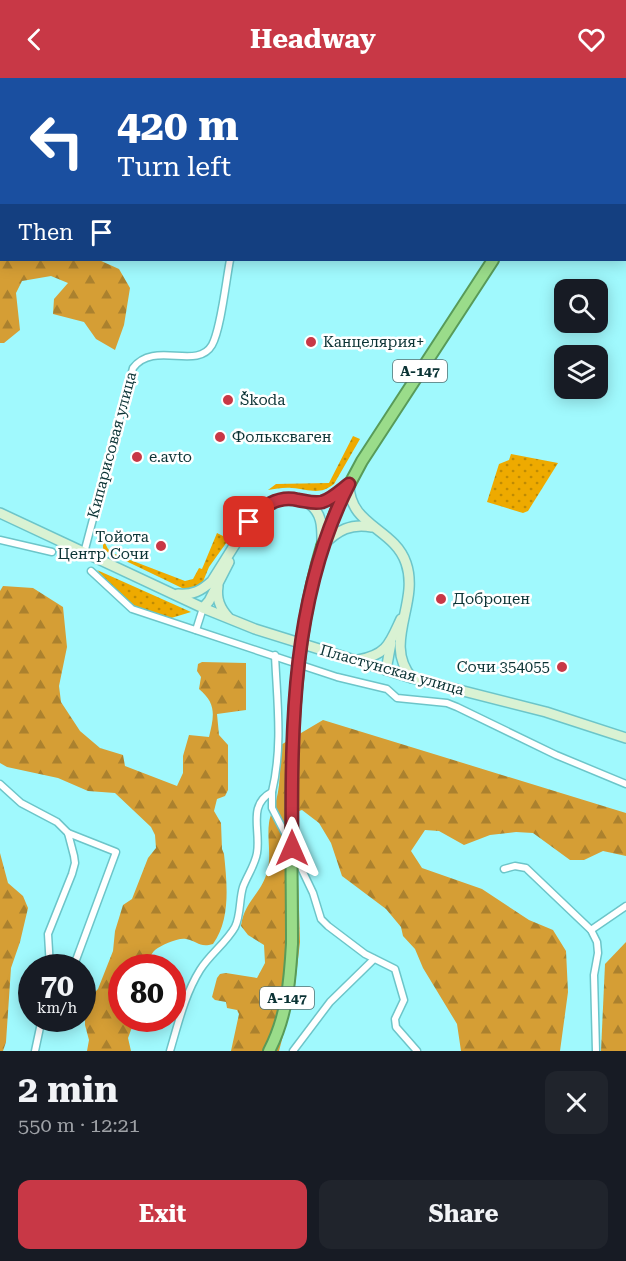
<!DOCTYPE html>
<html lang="en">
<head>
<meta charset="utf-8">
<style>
	:root { --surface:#171b24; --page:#20242c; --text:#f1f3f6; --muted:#9ea1a6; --accent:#c83846 }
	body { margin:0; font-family:"Roboto Serif",serif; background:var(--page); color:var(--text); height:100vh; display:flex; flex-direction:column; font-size:22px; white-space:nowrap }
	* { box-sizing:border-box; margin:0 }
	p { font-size:20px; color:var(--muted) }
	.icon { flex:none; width:33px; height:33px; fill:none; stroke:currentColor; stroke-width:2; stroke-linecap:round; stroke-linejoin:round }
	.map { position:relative; height:973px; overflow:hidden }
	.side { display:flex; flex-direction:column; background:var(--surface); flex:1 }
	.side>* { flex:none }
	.hud { position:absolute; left:0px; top:0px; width:627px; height:183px; box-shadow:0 3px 15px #0003; background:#1a4fa0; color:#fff; overflow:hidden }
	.buttons { position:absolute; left:554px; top:201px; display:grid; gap:12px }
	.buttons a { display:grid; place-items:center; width:54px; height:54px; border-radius:12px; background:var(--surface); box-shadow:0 3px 15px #0003; font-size:30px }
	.speed { position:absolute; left:18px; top:876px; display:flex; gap:12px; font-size:30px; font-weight:700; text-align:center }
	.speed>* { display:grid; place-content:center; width:78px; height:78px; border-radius:50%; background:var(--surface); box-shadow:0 3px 15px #0003; line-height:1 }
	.speed small { font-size:15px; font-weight:400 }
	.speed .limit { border:9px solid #d22; background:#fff; color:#111 }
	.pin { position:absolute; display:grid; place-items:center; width:51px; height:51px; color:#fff; margin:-26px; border-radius:12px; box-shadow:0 3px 9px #0006 }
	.me { position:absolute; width:66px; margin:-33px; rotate:0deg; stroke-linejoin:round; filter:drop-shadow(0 0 4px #0008) }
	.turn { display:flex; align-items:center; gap:21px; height:126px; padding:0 18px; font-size:27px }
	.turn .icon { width:78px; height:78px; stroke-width:2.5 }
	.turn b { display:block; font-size:42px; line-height:51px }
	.then { display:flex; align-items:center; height:57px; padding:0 18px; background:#0003; gap:12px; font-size:22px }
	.round { display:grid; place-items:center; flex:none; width:63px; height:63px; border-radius:12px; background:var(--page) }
	.headline { display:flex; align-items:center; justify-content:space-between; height:102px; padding:0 18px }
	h1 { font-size:36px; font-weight:700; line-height:45px }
	.primary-button { display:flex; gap:12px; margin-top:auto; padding:12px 18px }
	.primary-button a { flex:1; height:69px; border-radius:12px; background:var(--accent); color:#fff; font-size:24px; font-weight:700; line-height:69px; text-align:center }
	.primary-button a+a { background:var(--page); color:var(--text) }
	header { display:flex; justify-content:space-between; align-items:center; height:78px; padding:0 18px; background:var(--accent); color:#fff; font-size:27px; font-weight:700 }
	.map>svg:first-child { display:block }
	.grass { fill:url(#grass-dots) }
	.forest { fill:url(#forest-firs) }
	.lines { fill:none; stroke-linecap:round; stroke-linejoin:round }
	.minor-casing { stroke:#6cc5c9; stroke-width:9 }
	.secondary-casing { stroke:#6cc5c9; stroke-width:12 }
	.trunk-casing { stroke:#589b59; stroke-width:14 }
	.minor { stroke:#fff; stroke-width:6 }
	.secondary { stroke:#d9f2d3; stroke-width:9 }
	.trunk { stroke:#9adc8a; stroke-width:10 }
	.trunk-bridge-casing { stroke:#589b59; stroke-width:14; stroke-linecap:butt }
	.trunk-bridge { stroke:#9adc8a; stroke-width:10 }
	.route-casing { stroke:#82242e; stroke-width:15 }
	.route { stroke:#c83846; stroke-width:10 }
	.poi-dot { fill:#c83846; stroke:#fff; stroke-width:2 }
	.labels { text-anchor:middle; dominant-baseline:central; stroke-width:5; stroke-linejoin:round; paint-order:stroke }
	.shield { fill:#fff; stroke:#547072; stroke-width:1.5 }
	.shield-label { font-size:14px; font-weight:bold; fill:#0b3335 }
	.poi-label { font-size:15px; fill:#0b3335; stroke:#fff; text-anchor:start }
	.street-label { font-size:15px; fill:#0b3335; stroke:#fff }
</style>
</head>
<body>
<header><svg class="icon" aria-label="back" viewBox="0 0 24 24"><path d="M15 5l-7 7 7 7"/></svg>Headway<svg class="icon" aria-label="heart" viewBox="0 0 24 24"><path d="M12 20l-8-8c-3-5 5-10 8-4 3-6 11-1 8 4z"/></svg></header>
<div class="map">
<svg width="626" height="973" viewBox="0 0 626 973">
	<defs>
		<pattern id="grass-dots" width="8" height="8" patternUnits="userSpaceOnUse" patternTransform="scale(1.5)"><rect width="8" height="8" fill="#ea0"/><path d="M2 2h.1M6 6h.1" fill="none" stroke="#bf8b03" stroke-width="1.8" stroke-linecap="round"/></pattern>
		<pattern id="forest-firs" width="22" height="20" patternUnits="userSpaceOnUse" patternTransform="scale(1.5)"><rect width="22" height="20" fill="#d59e35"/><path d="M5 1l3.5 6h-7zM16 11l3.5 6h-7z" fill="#ab812e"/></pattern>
	</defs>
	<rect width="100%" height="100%" fill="#a0f9fd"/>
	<g class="grass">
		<path d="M353,358L360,361L334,406C319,418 309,411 292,410C284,409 276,411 268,412L276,406L329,405Z"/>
		<polygon points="511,376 558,385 528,433 523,435 487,424 499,386 509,382"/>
		<polygon points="217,455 229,461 209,489 202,506 189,511 182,510 103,472 103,461 108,471 112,475 185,503 193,501 199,490 202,491"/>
		<polygon points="97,492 191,534 168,541 132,529"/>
	</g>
	<g class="forest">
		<polygon points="334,0 447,0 452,1 335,2"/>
		<polygon points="0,81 2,182 99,182 119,191 130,210 124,247 115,272 96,261 84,244 53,236 54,221 68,205 51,198 22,203 16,215 20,252 4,265 0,265"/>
		<path d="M3,508L33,510L63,529L67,569L59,608L61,624L80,653L100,670L123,677L125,688L177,708L183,695V678L189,657L209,659C214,638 217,626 199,611L201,599L197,593L198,586L202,584L246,585V632L217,636L219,657L228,667V712L225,718L217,721L214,733L221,745L222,771L224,776C227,805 231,841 213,866C199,870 198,863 186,861C179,859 161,867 155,872C150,876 149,884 148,889L122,890V940L135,941L128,960L131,973H87L89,962L85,947V933L91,918L98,911L113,873L115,853L123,827L132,821L148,780L156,770L155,757L151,749L115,715L88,713L58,700L7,689L0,685V513Z"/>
		<path d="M323,642L626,735V778L603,773L584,782H570L533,755L516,754L490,757L464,767L439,753L425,752L411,773L422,790L482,811L529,842L553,852L566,873L568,914L560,973H461L457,946L423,890L415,871L403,858L401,849L386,831L342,798L331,765L319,745L302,732L296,734L300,864L294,916L279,973H231L239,936L237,932L227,930L226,924L215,922L212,919L217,900L220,896L226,895L257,900L265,885L264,867L248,857L241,848C244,823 262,816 268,791C271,775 267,759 269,745C270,737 274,730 276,723C281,705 280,686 279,668Z"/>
		<polygon points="0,775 8,805 23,818 28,830 20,864 11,890 6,964 3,973 0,973"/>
		<polygon points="626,864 626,973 601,973 605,886"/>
	</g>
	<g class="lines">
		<g class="minor-casing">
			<g id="minor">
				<polyline points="0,462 52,474"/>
				<path d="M84,475L133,290C154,262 197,293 212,267C221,251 226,202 230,182"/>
				<polyline points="91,493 132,531 337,599 387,611 397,620 447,625 457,629 556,677 626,706"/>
				<polyline points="196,552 203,530"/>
				<polyline points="0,706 21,725 57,744 68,755 74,778 75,785 72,796 48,856 50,890"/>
				<polyline points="272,714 272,730 290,765"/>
				<polyline points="68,755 116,774 73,890"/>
				<polyline points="294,775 313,815 321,841 328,848 365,876 395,891 404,922 395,941 396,949 417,973"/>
				<polyline points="504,791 515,788 526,790 591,852 597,864 598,875 594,897 596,973"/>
				<polyline points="591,852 626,828"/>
				<polyline points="35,973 42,940"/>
				<path d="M170,973C178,946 185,916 200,892C210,876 226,865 235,849C241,837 239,822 243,809C247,798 255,787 257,775C261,752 247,727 272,714C283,668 277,623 275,577"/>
				<polyline points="293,973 330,924 374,881"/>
			</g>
		</g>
		<g class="secondary-casing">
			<g id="secondary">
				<path d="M349,406C349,448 394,450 406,485C420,525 382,565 412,600"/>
				<path d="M308,425C323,435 322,450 322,466"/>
				<polyline points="0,435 203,530 255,551 412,600 546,634 626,660"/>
				<path d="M323,467C338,452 351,445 372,449"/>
				<path d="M218,508C216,521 220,530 228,539"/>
				<path d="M178,516C193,517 201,513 212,503L249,444C261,429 277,417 297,421C305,423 312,426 320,424C331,422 339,414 347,407"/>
				<polyline points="203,530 209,523 229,484"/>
				<path d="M358,582C387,577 390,565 401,541"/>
				<polyline points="386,592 391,565"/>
			</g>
		</g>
		<g class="trunk-casing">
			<g id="trunk">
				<polyline points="611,2 612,0"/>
				<polyline points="322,468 339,426 362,383 493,182"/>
				<path d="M269,973C287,939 290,902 292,865"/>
			</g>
		</g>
		<use href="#minor" class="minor"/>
		<use href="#secondary" class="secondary"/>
		<use href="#trunk" class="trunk"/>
		<g class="trunk-bridge-casing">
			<path id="trunk-bridge" d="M292,865C292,733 284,596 322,468"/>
		</g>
		<use href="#trunk-bridge" class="trunk-bridge"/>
	</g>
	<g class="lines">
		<g class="route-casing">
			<path id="route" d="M249,444C261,429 278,417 298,422C306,423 313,426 322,424C332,421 341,412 349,406C292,518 291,646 292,770"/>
		</g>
		<use href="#route" class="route"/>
	</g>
	<g class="poi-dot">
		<circle cx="311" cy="264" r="6"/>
		<circle cx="228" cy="322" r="6"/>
		<circle cx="220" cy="359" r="6"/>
		<circle cx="137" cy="379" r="6"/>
		<circle cx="161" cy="468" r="6"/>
		<circle cx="441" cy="521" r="6"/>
		<circle cx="562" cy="589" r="6"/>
	</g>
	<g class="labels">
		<g class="shield">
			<rect x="393" y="282" width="54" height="22" rx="4.5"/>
			<rect x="260" y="909" width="54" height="22" rx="4.5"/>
		</g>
		<g class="shield-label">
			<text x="420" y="293">А-147</text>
			<text x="287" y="920">А-147</text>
		</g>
		<g class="poi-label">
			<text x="323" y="264">Канцелярия+</text>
			<text x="240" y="322">Škoda</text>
			<text x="232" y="359">Фольксваген</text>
			<text x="149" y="379">e.avto</text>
			<text x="149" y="459" text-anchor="end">Тойота<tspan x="149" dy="17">Центр Сочи</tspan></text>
			<text x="453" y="521">Доброцен</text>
			<text x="550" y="589" text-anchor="end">Сочи 354055</text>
		</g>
		<g class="street-label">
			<text transform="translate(112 367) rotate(-75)">Кипарисовая улица</text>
			<text transform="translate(392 592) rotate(16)">Пластунская улица</text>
		</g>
	</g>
</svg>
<div class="buttons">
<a><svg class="icon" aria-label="search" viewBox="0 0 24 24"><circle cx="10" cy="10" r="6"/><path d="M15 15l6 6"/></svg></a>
<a><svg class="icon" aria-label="layers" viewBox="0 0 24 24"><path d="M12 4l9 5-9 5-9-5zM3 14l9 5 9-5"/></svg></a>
</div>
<div class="speed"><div>70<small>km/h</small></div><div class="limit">80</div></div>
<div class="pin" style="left:249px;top:444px;background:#d93025"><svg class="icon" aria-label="arrive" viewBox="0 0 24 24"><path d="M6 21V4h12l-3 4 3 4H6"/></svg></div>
<svg class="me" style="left:292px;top:770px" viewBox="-20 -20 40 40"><path d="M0-17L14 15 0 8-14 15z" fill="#c83846" stroke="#fff" stroke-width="4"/></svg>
<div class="hud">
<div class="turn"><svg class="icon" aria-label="left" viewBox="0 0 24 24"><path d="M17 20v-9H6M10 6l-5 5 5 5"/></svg><div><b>420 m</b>Turn left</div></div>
<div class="then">Then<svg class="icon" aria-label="arrive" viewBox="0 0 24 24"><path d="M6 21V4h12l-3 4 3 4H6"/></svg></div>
</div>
</div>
<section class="side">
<div class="headline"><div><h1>2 min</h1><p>550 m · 12:21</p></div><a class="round"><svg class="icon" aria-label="close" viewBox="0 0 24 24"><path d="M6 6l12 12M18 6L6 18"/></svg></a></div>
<div class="primary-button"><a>Exit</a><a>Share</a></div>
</section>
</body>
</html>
